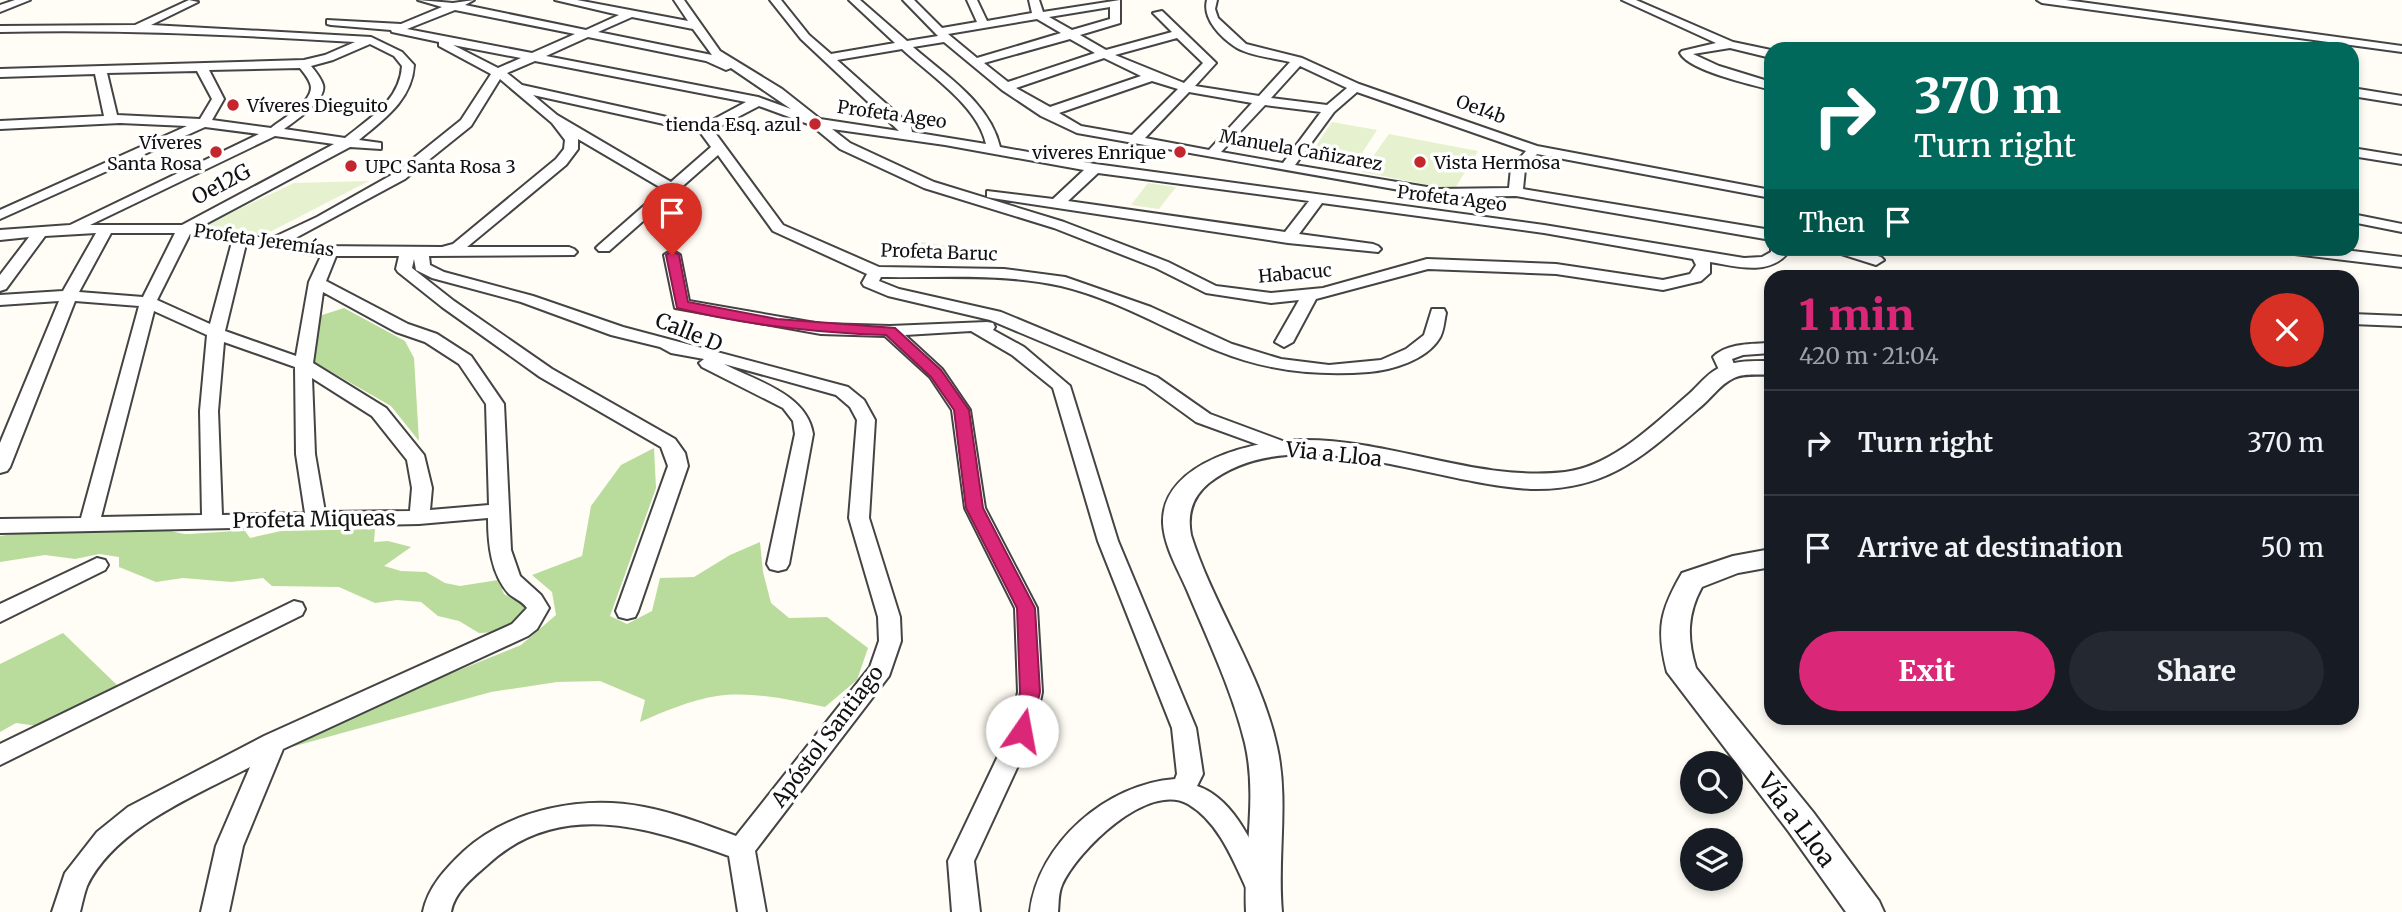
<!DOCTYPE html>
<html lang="en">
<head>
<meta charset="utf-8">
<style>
	:root { --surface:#171b24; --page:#242831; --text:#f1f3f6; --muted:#9ea1a6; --line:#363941; --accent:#db2777 }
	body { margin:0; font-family:Merriweather,serif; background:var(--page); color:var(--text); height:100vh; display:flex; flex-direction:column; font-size:26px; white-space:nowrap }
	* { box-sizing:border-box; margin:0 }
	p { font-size:23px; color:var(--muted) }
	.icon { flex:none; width:38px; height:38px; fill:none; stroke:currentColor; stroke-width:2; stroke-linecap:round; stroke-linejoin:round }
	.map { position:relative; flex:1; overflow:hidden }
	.panel { position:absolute; left:1764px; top:270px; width:595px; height:455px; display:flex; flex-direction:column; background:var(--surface); border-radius:21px; box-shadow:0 4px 10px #0003 }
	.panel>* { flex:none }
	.hud { position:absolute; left:1764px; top:42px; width:595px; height:214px; border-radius:21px; box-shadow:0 4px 10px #0003; background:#00695c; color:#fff; overflow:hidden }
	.buttons { position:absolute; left:1680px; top:751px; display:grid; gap:14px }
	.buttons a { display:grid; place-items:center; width:63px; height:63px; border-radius:50%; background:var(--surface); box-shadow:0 4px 10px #0003; font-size:35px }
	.pin { position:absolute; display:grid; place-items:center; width:60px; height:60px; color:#fff; margin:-72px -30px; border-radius:50% 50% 50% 0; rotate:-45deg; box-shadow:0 0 7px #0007 }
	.pin .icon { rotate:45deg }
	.me { position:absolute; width:77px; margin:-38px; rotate:12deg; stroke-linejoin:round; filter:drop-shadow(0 0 5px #0008) }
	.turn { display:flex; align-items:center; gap:24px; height:147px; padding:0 35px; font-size:32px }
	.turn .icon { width:91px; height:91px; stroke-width:2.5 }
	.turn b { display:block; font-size:49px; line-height:60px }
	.then { display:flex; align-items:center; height:66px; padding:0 35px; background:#0003; gap:14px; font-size:26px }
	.round { display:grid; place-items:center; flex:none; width:74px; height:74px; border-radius:37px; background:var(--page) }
	.summary { display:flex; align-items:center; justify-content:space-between; height:119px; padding:0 35px }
	h1 { font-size:42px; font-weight:800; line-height:52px; color:var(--accent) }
	.primary-button { display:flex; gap:14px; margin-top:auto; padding:14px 35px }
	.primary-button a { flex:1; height:80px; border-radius:42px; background:var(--accent); color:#fff; font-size:28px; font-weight:800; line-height:80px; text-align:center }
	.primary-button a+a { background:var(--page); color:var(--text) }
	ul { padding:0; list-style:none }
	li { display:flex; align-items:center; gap:21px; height:105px; padding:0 35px; border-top:2px solid var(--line) }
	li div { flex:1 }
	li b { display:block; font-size:26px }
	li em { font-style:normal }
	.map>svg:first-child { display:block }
	.forest { fill:#b9dc9c }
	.pitch { fill:#e6f2cf }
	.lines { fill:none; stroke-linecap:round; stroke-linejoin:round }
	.minor-casing { stroke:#444; stroke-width:4 }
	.tertiary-casing { stroke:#444; stroke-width:4 }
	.minor { fill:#fff; fill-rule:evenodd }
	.tertiary { fill:#fff; fill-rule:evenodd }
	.route { fill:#db2777; stroke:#8e194d; stroke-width:2 }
	.poi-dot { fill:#c4262e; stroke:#fff; stroke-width:2.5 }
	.labels { text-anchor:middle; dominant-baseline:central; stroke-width:7; stroke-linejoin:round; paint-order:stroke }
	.far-poi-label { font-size:18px; fill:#111; stroke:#fff; text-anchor:start }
	.far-street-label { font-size:18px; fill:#111; stroke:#fff }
	.street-label { font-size:21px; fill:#111; stroke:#fff }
	.near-street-label { font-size:24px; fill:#111; stroke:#fff }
</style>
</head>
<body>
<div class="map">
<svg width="2402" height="912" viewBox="0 0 2402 912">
	<rect width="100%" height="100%" fill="#fffdf5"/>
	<g class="forest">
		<polygon points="344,308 405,341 414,358 419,441 391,406 314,362 319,316"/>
		<path d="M654,448L656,488L610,616L627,624L652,611L660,578L694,577L730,555L760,542L763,572L771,603L789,618L827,617L868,648L857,680L825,707C790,700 753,691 717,696C691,700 665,711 640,722L645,700L600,681L557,682L491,692L284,749L447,675L521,645L556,615L552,592L532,575L582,556L591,506L621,465Z"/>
		<path d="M157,528C168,529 181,535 190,534C208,533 226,531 245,531L250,538L281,531L375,529L374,542L388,541L411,547L384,566L401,571L426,572L445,583L460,586L498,580L504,594L527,607L521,619L498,632L479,633L459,621L438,616L421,602L397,600L375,603L339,587L272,586L263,578L231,582L183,578L156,582L119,567V557L99,554L75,559L45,555L0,562V536L39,530Z"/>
		<polygon points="63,633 117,685 37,726 16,723 0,732 0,664"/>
	</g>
	<g class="pitch">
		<polygon points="1332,122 1377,130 1353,167 1307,159"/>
		<polygon points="1389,134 1478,151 1454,190 1362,172"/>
		<polygon points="369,181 264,235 205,225 294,183"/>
		<polygon points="1148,183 1176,187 1159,209 1131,205"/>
		<polygon points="922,242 979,251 968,261 913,259"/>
	</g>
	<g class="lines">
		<g class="minor-casing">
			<g id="minor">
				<polygon points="15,0 30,0 0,12 0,5"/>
				<path d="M189,0L198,2L151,25L371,37L402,52L414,65C412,100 384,119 359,140L381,143V149L350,147L200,227L270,239L317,217L395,173L461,120L491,74L439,46V42L392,32L391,30L331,25L327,24V20L401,24L442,7L418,0L453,3L474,0L465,5L586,30L619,15L555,0H577L688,21L674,0H684L720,51L782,89L820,119L899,131L801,39L770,0H781L809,35L831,54L895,43L849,0H860L907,41L938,36L903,0H914L942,28L977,22L967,0H977L987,21L1032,13L1029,0H1039L1043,12L1120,0V23L1080,35L1106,50L1172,32L1153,13L1162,11L1216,63L1195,86L1259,96L1290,62C1274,58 1251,56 1237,48C1221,38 1202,19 1207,0H1217L1215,9L1218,18L1246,44L1302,58L1359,84L1537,146L1771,190V198L1537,154L1525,169L1523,189L1771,230V240L1516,196L1439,197L1077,133L1041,116L1002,90L944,42L913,47C946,76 990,103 1000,147L1095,164L1544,225L1744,258L1762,257L1771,252V248H1787V254C1767,276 1735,266 1710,262V273L1701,281L1663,290L1556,274L1428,269L1316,299L1293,342L1284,347L1275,342L1299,300L1271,303L1206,293L1156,268L1054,228L924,188L840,149L811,125L759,106L713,130L783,225L879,267L1004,269L1065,277L1151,307L1232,344L1281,359L1329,365L1381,360L1406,349L1424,335L1432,309H1444L1446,313C1444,321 1444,332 1439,339C1426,360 1392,370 1369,372C1317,376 1267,371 1218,351C1167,330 1116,299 1061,286C1003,273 940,278 881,277L879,281L899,289L1001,312L1157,377L1210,414L1288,443L1291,447L1281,453L1196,422L1145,385L990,320L888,296L864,286L862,283L867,274L773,231L718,155L609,251H599L596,248L599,245L663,189L578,139V149L566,165L467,247H569L574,249L577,252L574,255L429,256L430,265L444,272L533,296L623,327L848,387L864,400L875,420L869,518L900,617L901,641L889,676L755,851L766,912H738L729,856C648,827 558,798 486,866C472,878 454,893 451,912H423C428,887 446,868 464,851C511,809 583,795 644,807C676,813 706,825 736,836L870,667L879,641L878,617L849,518L857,420L850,407L836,395L724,364C756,381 807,394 813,434L789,564L786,569L778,571L770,569L767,564L795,434L793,421L783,408L702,367L699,363L704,359L671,353L660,347L611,335L521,302L432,278L416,270L414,259L412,268L454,301L552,369L675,439L685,453L688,466L638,611L635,617L627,619L619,617L616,611L668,466L661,447L540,377L442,307L398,272L396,269L399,256H336L326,281L408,324L437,334L471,356L504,404L511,550L520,576L541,595L549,608L537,629L528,636L283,749L243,846L229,912H201L216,846L250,767C195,796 116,827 87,886C84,894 82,904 80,912H52L65,873L97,832L128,807L264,736L512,624L527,608C522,601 515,599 509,594C491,574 488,544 488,518L419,524L0,533V519L81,518L139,306L75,301L10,467L7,471L0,473V443L59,301L0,305V295L63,291L96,233L45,236L6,289L0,291V275L29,237L0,240V230L70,225L259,134L205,127L0,219V210L187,126L120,123L0,129V121L104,116L95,74L0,77V69L304,60L325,55L355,42C237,35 119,29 0,32V26L135,25ZM1110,7V19L1072,30L1049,17ZM455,10L575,34L532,53L407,29ZM632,17L693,29L712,55L598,32ZM1037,19L1061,33L977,58L948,34ZM588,37L706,61L726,70L731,68L791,109L758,97L546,56ZM1177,38L1203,63L1184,83L1115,55ZM1070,39L1095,53L1008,82L984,63ZM370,44L394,56L402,66C400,100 370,118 345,138L284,129C295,121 327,100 323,85C321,78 315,71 311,66L333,60ZM453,45L521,58L498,68ZM902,49C930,75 978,106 986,144L912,132L911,126L837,60ZM1104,58L1141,76L1050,107L1016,88ZM535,61L746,102L703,125L522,85L507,73ZM1300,66L1347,88L1327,105L1271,98ZM300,68C304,73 311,81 311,88C310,104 282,119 271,128L212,120L224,99L209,70ZM197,71L212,99L200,119L117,115L107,73ZM500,79L552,123L565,140L564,149L556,159L453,244L442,247L313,246L288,242L405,179L471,126ZM1152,81L1178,89L1132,135L1081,126L1059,113ZM1189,92L1252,103L1209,150L1145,138ZM1357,92L1526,151L1511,168L1509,188L1439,189L1295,165L1334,112ZM533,95L700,132L711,147L671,182L557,115ZM1265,105L1321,112L1283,163L1221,152ZM832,129L945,145L1084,170L1053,199L987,191V197L992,198L1288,243L1378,252L1381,249L1378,246L1373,244L1299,234L1322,203L1544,233L1693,259L1696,265L1690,274L1663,280L1556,264L1427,259L1323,288L1271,293L1216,286L1168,262L1064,222L934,182L850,143ZM275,136L334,144L182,225H90ZM1098,173L1309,201L1285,232L1068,201ZM111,233H175L143,297L79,292ZM190,234L232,242L210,324L157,300ZM246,244L321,256L309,282L296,356L225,331ZM323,292L396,332L425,342L459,364L486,404L489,505L430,510L432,488L424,455L386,408L313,363ZM154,311L207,335L200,411L202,515L101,517ZM224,342L295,367L296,454L305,513L222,515L218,411ZM312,378L372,416L407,460L412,488L410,511L325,512L315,454Z"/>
				<path d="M1622,0H1636L1733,42L1771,50V58L1730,48L1693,54L1719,66L1771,82V90C1751,84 1689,71 1680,53L1682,51L1716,43Z"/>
				<polygon points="2037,0 2066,0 2402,46 2402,52 2042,3"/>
				<polygon points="2352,88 2402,96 2402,104 2352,96"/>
				<polygon points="2352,148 2402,156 2402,164 2352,156"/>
				<polygon points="2352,214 2402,224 2402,232 2352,222"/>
				<polygon points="1822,248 1849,248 1881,257 1884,260 1876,265"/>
				<polygon points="2279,248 2328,248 2402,257 2402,267 2286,253"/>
				<path d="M672,250L680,255L689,301L821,324L890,326L987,322L993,323L995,327L993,330L1024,347L1070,386L1118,541L1196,728L1203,774L1197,786C1236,799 1255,850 1272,884L1268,892L1258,896L1248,892C1234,862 1219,822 1188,804C1148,781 1077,851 1062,885C1058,894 1059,903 1058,912H1030C1038,843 1107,784 1175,779L1177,774L1172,728L1098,541L1053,388L1012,355L971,331L905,335L942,369L970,410L985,508L1037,608L1042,692L1034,731L974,861L980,912H952L948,861L1010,731L1018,692L1015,608L965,508L952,410L930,377L885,336L821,334L675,308L664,255Z"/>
				<polygon points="2352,314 2402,316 2402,326 2352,324"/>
				<path d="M1771,343V353L1743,355L1732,359L1737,372L1734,376L1728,377L1722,376L1713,357C1727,343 1752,344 1771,343Z"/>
				<polygon points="97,558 105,560 108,565 105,570 0,622 0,604"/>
				<polygon points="294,601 302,603 305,609 302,615 0,765 0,744"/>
			</g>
		</g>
		<g class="tertiary-casing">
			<g id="tertiary">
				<path d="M1771,361V375C1760,375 1744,373 1734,378C1720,384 1710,400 1698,409C1644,456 1607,491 1531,489C1435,485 1293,417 1209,483C1192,497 1187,514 1191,535C1214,608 1261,672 1277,747C1289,801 1277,857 1282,912H1246C1243,856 1258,798 1245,743C1232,690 1208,640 1187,590C1178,569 1164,546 1163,523C1161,461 1259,439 1305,440C1393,440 1477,482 1565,472C1613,466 1654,424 1689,394C1698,386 1706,375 1717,369C1733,360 1754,361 1771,361Z"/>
				<path d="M1771,549V567L1738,573L1702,587C1687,614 1687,639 1696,668L1813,812L1879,901L1884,912H1846L1789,832L1667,672C1656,629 1660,611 1682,573L1733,556Z"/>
			</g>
		</g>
		<use href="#minor" class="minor"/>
		<use href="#tertiary" class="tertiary"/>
	</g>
	<path class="route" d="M672,251L679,255L688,302L777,319L895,328L941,370L969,410L983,508L1035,608L1040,692L1029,737L1022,739L1015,737L1012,731L1020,692L1017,608L966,508L954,410L931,377L886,335C815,333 746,325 677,308L666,255Z"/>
	<g class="poi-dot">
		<circle cx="233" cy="105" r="7"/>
		<circle cx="815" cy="124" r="7"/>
		<circle cx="216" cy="152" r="7"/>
		<circle cx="1180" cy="152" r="7"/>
		<circle cx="1420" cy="162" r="7"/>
		<circle cx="351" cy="166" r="7"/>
	</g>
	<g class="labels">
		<g class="far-poi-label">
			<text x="247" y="105">Víveres Dieguito</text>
			<text x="801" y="124" text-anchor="end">tienda Esq. azul</text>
			<text x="202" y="142" text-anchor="end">Víveres<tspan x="202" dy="21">Santa Rosa</tspan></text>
			<text x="1166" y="152" text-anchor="end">viveres Enrique</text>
			<text x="1434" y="162">Vista Hermosa</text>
			<text x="365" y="166">UPC Santa Rosa 3</text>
		</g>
		<g class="far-street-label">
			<text transform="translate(1481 109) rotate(20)">Oe14b</text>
			<text transform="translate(892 114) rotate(8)">Profeta Ageo</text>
			<text transform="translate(1301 150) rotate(10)">Manuela Cañizarez</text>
			<text transform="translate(1452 198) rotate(7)">Profeta Ageo</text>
			<text transform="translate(264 240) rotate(8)">Profeta Jeremías</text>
			<text transform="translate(939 252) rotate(2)">Profeta Baruc</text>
			<text transform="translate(1295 273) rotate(-5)">Habacuc</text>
		</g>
		<g class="street-label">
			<text transform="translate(221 184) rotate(-28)">Oe12G</text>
			<text transform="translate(689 332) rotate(22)">Calle D</text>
			<text transform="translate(1334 454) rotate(6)">Via a Lloa</text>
			<text transform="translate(314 519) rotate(-1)">Profeta Miqueas</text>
			<text transform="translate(827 736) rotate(-53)">Apóstol Santiago</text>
		</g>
		<g class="near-street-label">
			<text transform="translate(1797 820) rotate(53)">Vía a Lloa</text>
		</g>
	</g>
</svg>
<div class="buttons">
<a><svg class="icon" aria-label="search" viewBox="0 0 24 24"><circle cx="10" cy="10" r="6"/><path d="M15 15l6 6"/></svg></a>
<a><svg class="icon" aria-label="layers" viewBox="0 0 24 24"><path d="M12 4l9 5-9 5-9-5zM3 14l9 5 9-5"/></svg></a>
</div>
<div class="pin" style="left:672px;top:255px;background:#d93025"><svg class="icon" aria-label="arrive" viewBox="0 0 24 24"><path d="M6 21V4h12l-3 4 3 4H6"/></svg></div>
<svg class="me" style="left:1022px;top:731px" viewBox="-20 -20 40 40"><circle r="19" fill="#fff"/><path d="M0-13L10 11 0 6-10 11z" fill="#db2777"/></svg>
<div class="hud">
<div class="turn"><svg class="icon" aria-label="right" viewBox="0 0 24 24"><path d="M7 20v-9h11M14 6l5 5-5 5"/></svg><div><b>370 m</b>Turn right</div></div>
<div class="then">Then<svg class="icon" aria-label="arrive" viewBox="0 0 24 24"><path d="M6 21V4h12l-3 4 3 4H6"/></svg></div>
</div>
<section class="panel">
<div class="summary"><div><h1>1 min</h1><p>420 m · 21:04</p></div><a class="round" style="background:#d93025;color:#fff"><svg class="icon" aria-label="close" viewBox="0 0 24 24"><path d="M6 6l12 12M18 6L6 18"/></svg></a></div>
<ul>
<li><svg class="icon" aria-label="right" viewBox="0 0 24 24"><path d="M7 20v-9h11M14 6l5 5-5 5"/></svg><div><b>Turn right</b></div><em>370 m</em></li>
<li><svg class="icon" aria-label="arrive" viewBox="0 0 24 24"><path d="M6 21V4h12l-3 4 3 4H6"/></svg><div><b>Arrive at destination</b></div><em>50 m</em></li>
</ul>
<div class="primary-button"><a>Exit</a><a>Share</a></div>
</section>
</div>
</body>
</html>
